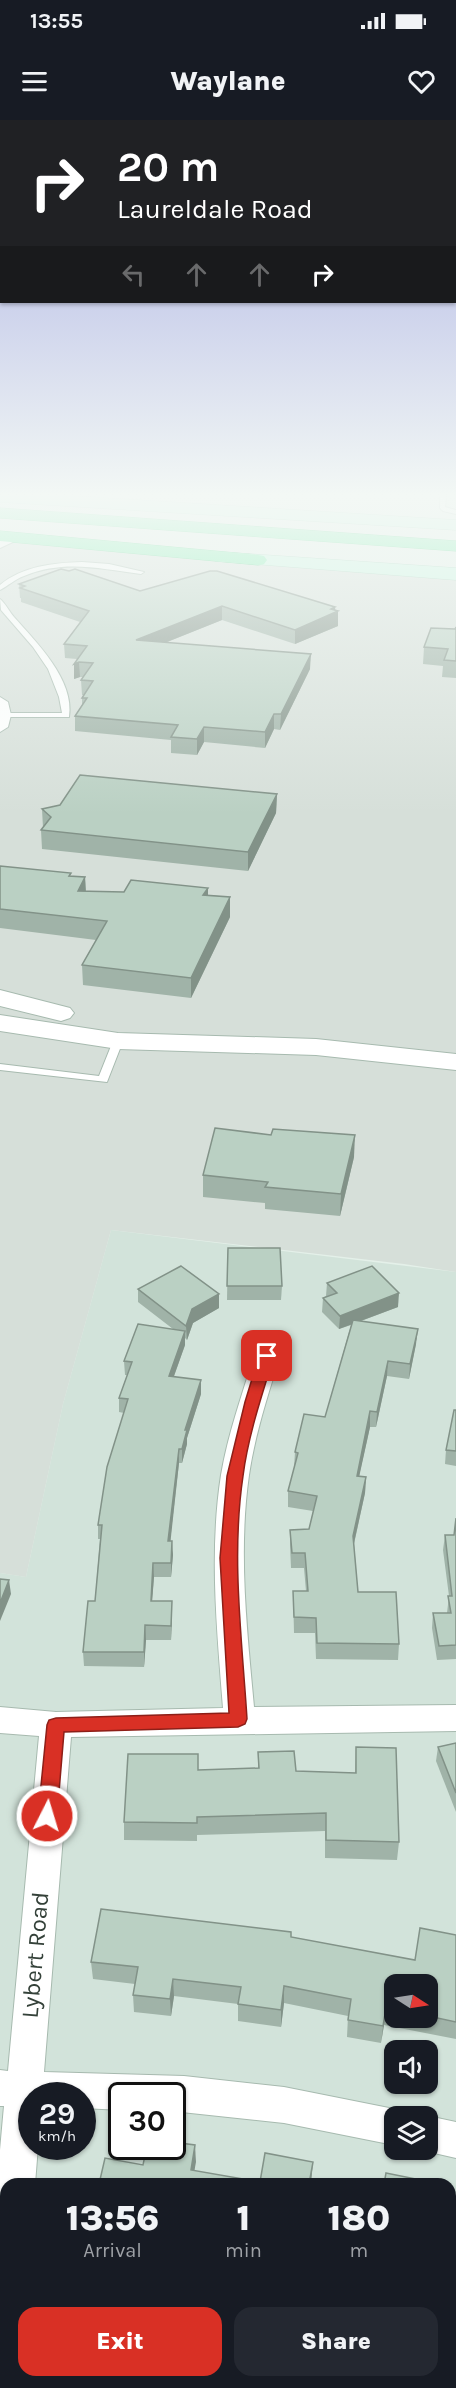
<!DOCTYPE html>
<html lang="en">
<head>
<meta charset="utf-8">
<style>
	:root { --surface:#171b24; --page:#242831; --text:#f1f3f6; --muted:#9ea1a6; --accent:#d93025 }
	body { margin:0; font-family:Karla,sans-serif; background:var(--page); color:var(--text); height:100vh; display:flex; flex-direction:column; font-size:22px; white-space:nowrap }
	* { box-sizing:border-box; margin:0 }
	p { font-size:20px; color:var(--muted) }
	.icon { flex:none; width:33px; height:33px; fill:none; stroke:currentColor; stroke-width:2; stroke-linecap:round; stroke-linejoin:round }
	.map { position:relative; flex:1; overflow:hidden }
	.panel { position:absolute; left:0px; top:2058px; width:456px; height:210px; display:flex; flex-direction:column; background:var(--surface); border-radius:18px 18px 0 0; box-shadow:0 2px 4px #0004 }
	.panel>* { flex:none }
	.top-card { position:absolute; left:0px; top:0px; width:456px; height:183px; box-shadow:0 2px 4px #0004; background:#202124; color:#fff; overflow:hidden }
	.needle { width:39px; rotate:102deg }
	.controls { position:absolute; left:384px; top:1854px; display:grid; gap:12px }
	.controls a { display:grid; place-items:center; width:54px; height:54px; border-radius:12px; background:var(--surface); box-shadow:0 2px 4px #0004; font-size:30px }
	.speed { position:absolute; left:18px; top:1962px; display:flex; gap:12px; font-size:30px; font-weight:700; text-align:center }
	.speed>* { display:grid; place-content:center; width:78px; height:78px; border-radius:50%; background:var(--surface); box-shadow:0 2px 4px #0004; line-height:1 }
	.speed small { font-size:15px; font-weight:400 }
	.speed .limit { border:3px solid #111; border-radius:9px; background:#fff; color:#111 }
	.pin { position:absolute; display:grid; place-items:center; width:51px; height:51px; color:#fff; margin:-26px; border-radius:12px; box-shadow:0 3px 9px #0006 }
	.me { position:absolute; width:66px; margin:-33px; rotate:5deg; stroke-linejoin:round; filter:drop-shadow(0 0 4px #0008) }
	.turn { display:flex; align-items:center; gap:21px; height:126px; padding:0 18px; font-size:27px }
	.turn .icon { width:78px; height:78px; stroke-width:2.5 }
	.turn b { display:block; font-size:42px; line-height:51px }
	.lanes { display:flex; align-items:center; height:57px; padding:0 18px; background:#0003; justify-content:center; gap:30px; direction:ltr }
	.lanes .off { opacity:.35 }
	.eta { display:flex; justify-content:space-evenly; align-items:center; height:102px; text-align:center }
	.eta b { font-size:36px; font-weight:800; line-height:42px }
	.primary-button { display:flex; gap:12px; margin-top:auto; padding:12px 18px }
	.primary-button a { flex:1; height:69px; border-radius:18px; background:var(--accent); color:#fff; font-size:24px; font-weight:800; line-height:69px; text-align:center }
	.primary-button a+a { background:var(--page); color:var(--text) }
	.status { display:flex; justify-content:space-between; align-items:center; height:42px; padding:0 30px; background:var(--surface); direction:ltr }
	.status svg { height:16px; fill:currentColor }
	header { display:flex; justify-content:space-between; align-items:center; height:78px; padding:0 18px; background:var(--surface); font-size:27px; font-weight:800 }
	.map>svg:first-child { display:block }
	.residential { fill:#d2e3da; fill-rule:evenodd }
	.industrial { fill:#d6dfd9 }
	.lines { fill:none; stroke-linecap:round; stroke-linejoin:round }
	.service-casing { stroke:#a7baaf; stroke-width:2 }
	.minor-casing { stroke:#a7baaf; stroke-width:2 }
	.tertiary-casing { stroke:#a7baaf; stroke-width:2 }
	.secondary-casing { stroke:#97cbb2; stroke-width:1 }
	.motorway-casing { stroke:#41cc7a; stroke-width:1 }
	.service { fill:#fff; fill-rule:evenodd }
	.minor { fill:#fff; fill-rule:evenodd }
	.tertiary { fill:#fff; fill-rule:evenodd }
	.secondary { fill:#c5f8e1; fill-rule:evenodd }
	.motorway { fill:#70efa8; fill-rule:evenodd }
	.wall { fill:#a0b3a8; fill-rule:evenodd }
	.shaded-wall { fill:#829288 }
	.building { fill:#bad0c3; stroke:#829288; stroke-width:1.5 }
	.route { fill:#d93025; stroke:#8d1f18; stroke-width:1.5 }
	.labels { text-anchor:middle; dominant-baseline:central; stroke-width:5; stroke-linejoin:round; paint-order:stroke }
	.near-street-label { font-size:24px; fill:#344139; stroke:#fff }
</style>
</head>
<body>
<div class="status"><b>13:55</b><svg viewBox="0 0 49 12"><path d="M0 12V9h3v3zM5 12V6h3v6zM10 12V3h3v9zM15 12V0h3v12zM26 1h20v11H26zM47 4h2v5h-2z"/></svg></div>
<header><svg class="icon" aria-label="menu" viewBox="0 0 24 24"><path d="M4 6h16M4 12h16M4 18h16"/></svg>Waylane<svg class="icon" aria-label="heart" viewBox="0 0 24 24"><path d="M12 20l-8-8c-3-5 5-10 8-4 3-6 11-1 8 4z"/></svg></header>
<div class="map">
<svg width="456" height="2268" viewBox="0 0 456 2268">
	<rect width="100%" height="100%" fill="#e4f0e9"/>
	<path class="residential" d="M111,1110L456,1152V2268H0V1453L26,1457L63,1284ZM394,1864H428V1898H394ZM394,1930H428V1964H394ZM32,1976H82V2026H32ZM122,1976H172V2026H122ZM394,1996H428V2030H394ZM6,2064H450V2262H6Z"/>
	<polygon class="industrial" points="0,421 456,454 456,1152 404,1144 111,1110 63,1284 26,1457 0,1453"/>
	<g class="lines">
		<g class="service-casing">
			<g id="service">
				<polygon points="440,376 446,376 445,387 456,390 456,394 443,391 440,388"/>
				<path d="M82,442L109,444L144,452L141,454C100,449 65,439 24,456C15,459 8,466 0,470V465C23,446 53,443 82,442Z"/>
				<path d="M0,479C5,483 9,491 14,497C36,522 75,560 69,597H0V593H62L59,577L48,549L33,527L1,490Z"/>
				<polygon points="118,918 123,921 107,962 0,950 0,944 99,956 113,921"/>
			</g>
		</g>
		<g class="minor-casing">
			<g id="minor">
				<polygon points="9,417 14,418 15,421 0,428 0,420"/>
				<polygon points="0,577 8,582 11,595 8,607 0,612"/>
				<path d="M267,1228L276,1230L280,1236C268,1275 255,1314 249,1355C238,1432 247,1510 254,1587L456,1585V1611L71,1617L44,1952L184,1956L284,1967L394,1989L408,1996H394V2025L284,2003L172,1991V1976H122V1990L82,1988V1976H32V2026H38L35,2064H6V2079L2,2077L0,2072V2030L4,1986H0V1950L8,1951L39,1616L0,1613V1587L56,1592L223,1588C217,1511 209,1432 221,1355C228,1314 242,1275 254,1236L258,1230Z"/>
				<polygon points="426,1996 428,1996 456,2002 456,2038 421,2030 428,2030"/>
				<polygon points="6,2184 6,2262 22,2262 22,2268 0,2268 0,2186"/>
			</g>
		</g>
		<g class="tertiary-casing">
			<g id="tertiary">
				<polygon points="0,870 70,888 74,893 70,898 61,901 0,886"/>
				<polygon points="0,895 118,913 316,919 456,934 456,950 316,935 118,929 0,911"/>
			</g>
		</g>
		<g class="secondary-casing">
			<g id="secondary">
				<polygon points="0,376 74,376 456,400 456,410 0,382"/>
				<polygon points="221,432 456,448 456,460 215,441 212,437 215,433"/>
			</g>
		</g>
		<g class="motorway-casing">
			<g id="motorway">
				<polygon points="0,388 456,421 456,431 0,398"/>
				<polygon points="0,411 258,435 264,436 267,440 264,444 258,445 0,421"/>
			</g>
		</g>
		<use href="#service" class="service"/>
		<use href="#minor" class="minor"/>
		<use href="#tertiary" class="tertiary"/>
		<use href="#secondary" class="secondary"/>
		<use href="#motorway" class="motorway"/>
	</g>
	<g class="wall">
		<polygon points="19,464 140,471 335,487 338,506 295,524 222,500 167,522 310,549 280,610 274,609 265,628 204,622 197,635 171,633 171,620 75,611 75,596 82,585 82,578 83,575 82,575 81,560 83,557 80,557 74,559 77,539 65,538 64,524 80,502 21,482 21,478 20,478"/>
		<polygon points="456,507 456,558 442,557 443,546 423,544 424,527 455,509"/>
		<polygon points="277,674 276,693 248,751 42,729 41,710 43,708 42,689"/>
		<polygon points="0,746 71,756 85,757 86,771 208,775 230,777 230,797 191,878 83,865 82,845 96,820 0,808"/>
		<polygon points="354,1037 340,1096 265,1089 265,1083 203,1077 203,1055"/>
		<polygon points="228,1128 282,1166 281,1180 227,1180"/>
		<polygon points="327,1163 398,1187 361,1201 416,1224 409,1259 387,1256 376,1307 370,1307 359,1356 366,1357 365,1373 354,1424 358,1472 399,1524 398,1540 316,1539 315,1513 294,1513 293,1471 306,1471 304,1448 291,1448 290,1425 290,1410 309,1409 313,1391 288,1387 288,1371 294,1348 295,1332 325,1297 351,1205 339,1209 322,1192 323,1178 326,1176"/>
		<polygon points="138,1169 219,1188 193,1203 187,1220 185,1218 185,1225 174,1256 201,1274 187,1318 187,1324 182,1343 179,1343 170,1421 173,1435 171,1457 154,1457 152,1481 172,1496 171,1520 146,1520 144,1547 84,1546 83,1532 95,1481 100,1419 98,1419 98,1405 124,1293 119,1292 119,1278 127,1255 125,1255 124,1241 173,1209 138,1182"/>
		<polygon points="456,1290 456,1346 445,1344 446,1330"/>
		<polygon points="456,1398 456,1539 437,1540 432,1508 433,1493 447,1493 449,1476 443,1430 445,1415 454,1415"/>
		<polygon points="456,1623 456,1692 436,1641 438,1627"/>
		<polygon points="356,1627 399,1722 397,1740 325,1738 325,1711 197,1715 197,1721 124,1720 124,1702 198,1634 198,1650 258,1648 258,1632 296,1651 355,1653"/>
		<path d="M456,1815V1919L384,1905L381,1923L347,1917L348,1896L284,1883L281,1907L238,1901V1884L174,1876L171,1896L134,1892L133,1875L135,1864L93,1859L91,1842L291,1817L415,1840ZM394,1864H428V1898H394Z"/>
		<polygon points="450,2116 456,2117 456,2189 450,2188"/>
		<polygon points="96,2262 203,2262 202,2268 97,2268"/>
	</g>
	<g class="shaded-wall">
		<polygon points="222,486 222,500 137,534 136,520"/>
		<polygon points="335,487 335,493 338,491 338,506 295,524 295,510"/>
		<polygon points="311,534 310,549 280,610 281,594"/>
		<polygon points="79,542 80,557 74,559 74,544"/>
		<polygon points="274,594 274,609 265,628 265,612"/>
		<polygon points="204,607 204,622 197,635 197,619"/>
		<polygon points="277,674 276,693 248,751 248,732"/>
		<polygon points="85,757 86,777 78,771"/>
		<polygon points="208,768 208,788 203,775"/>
		<polygon points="230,777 230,797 191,878 191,858"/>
		<polygon points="355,1015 354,1037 340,1096 341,1074"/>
		<polygon points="399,1173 398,1187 339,1209 340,1196"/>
		<polygon points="219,1174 219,1188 193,1203 187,1220 186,1206 192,1189"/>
		<polygon points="418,1209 416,1224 409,1259 410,1244"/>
		<polygon points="185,1211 185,1225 169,1270 169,1256"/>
		<polygon points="388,1241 387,1256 376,1307 377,1292"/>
		<polygon points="201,1260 201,1274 187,1318 187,1324 182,1343 182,1329 185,1310"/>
		<polygon points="370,1291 370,1307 356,1371 357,1356"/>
		<polygon points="179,1329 179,1343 169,1435 168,1421"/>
		<polygon points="366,1357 365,1373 352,1432 353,1416"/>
		<polygon points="172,1421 173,1435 171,1457 171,1443"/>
		<polygon points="153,1443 154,1457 151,1495 151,1481"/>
		<polygon points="9,1460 11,1474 0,1501 0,1483"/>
		<polygon points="172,1481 172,1496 171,1520 171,1506"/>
		<polygon points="145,1505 146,1520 144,1547 144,1532"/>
		<polygon points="173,1859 174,1876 171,1896 170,1879"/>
		<polygon points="284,1866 284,1883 281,1907 281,1890"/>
		<polygon points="386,1888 384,1905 381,1923 383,1906"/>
		<polygon points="195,2025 196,2042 192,2064 191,2050"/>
		<polygon points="313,2042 311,2064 309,2064"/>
	</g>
	<g class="building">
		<polygon points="61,449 69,451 75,449 140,471 210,451 217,451 335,487 331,489 338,491 295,510 222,486 136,520 311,534 281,594 274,594 265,612 204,607 197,619 171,617 178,605 75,596 87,578 82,578 93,561 81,560 93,543 79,542 74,544 87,526 64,524 89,491 20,468 25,466 19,464"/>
		<polygon points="456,507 456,541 444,540 448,529 424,527 431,508 455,509"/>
		<polygon points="80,655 277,674 248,732 41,710 51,697 42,689 60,685"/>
		<polygon points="0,746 71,753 69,756 85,757 78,771 124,772 131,760 208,768 203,775 230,777 191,858 82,845 107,801 0,789"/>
		<polygon points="215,1008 271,1015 273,1009 355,1015 341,1074 265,1067 268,1062 203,1055"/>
		<polygon points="228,1128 280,1128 282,1166 227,1166"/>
		<polygon points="181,1146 219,1174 192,1189 186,1206 138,1169"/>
		<polygon points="372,1146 399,1173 340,1196 323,1178 337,1173 327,1163"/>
		<polygon points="353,1200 418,1209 410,1244 388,1241 377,1292 370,1291 357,1356 366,1357 353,1416 358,1472 396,1472 399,1524 317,1523 316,1498 294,1497 293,1471 308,1471 305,1433 292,1433 290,1410 309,1409 317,1376 288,1371 298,1333 295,1332 304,1294 325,1297"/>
		<polygon points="138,1204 185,1211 169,1256 201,1260 185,1310 187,1310 182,1329 179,1329 168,1421 172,1421 171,1443 153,1443 151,1481 172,1481 171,1506 145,1505 144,1532 83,1532 88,1481 95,1481 102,1405 98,1405 107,1347 128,1279 119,1278 132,1242 124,1241"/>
		<polygon points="454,1290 456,1290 456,1331 446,1330"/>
		<polygon points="456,1398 456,1525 439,1526 433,1493 451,1493 448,1476 452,1476 445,1415 454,1415"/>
		<polygon points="0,1459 9,1460 0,1483"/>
		<polygon points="456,1623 456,1673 438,1627"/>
		<polygon points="356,1627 396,1628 399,1722 326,1720 326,1693 197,1697 197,1703 124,1702 128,1634 198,1634 198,1650 259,1648 258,1632 294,1631 296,1651 356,1653"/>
		<polygon points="101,1789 291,1812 291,1817 415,1840 420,1808 456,1815 456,1902 428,1896 428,1864 394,1864 394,1889 386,1888 383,1906 348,1900 351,1879 284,1866 281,1890 238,1884 241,1867 173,1859 170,1879 133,1875 138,1847 91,1842"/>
		<polygon points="172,2022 195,2025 191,2050 260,2062 265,2033 313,2042 309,2064 99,2064 105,2038 143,2045 147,2026 172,2026"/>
		<polygon points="386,2053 431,2062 431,2064 384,2064"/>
		<polygon points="450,2116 456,2117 456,2172 450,2170"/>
		<polygon points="125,2262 201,2262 201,2268 124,2268"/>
	</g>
	<linearGradient id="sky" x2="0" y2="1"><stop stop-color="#a8aee3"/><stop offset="0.54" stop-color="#f3f8f5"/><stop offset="1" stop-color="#f3f8f5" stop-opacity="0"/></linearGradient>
	<rect width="456" height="694" fill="url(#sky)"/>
	<path class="route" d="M267,1231L274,1236C262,1275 248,1316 243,1356C231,1437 242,1519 247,1599L245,1604L238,1607L64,1612L57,1696L54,1702L47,1704L41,1702L38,1696L47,1605L49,1600L56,1598L229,1593L220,1438L227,1356L245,1282L259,1236Z"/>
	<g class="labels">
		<g class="near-street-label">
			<text transform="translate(35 1835) rotate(-85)">Lybert Road</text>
		</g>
	</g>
</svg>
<div class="controls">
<a><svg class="needle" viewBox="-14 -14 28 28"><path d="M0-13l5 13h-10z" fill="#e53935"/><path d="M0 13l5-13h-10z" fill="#9ea1a6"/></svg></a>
<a><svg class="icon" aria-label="sound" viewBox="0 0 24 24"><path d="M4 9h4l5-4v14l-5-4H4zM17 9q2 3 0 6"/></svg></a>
<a><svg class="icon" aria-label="layers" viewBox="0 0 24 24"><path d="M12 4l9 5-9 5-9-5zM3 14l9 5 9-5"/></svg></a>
</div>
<div class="speed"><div>29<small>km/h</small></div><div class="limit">30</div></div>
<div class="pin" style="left:267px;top:1236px;background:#d93025"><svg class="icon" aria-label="arrive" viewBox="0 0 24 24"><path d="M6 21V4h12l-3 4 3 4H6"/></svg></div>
<svg class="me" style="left:47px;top:1696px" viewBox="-20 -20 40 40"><circle r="17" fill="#d93025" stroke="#fff" stroke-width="3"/><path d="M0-11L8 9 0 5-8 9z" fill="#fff"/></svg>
<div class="top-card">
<div class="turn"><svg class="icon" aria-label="right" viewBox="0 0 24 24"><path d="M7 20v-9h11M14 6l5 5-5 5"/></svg><div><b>20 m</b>Laureldale Road</div></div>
<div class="lanes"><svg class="icon off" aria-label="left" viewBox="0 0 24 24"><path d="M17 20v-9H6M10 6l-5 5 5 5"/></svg><svg class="icon off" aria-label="ahead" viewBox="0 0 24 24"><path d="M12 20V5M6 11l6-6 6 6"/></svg><svg class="icon off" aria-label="ahead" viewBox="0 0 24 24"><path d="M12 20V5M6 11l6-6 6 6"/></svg><svg class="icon" aria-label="right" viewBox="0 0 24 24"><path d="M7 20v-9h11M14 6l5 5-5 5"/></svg></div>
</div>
<section class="panel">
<div class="eta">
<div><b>13:56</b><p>Arrival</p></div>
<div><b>1</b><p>min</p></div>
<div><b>180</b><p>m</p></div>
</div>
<div class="primary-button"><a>Exit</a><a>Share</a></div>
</section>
</div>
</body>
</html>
